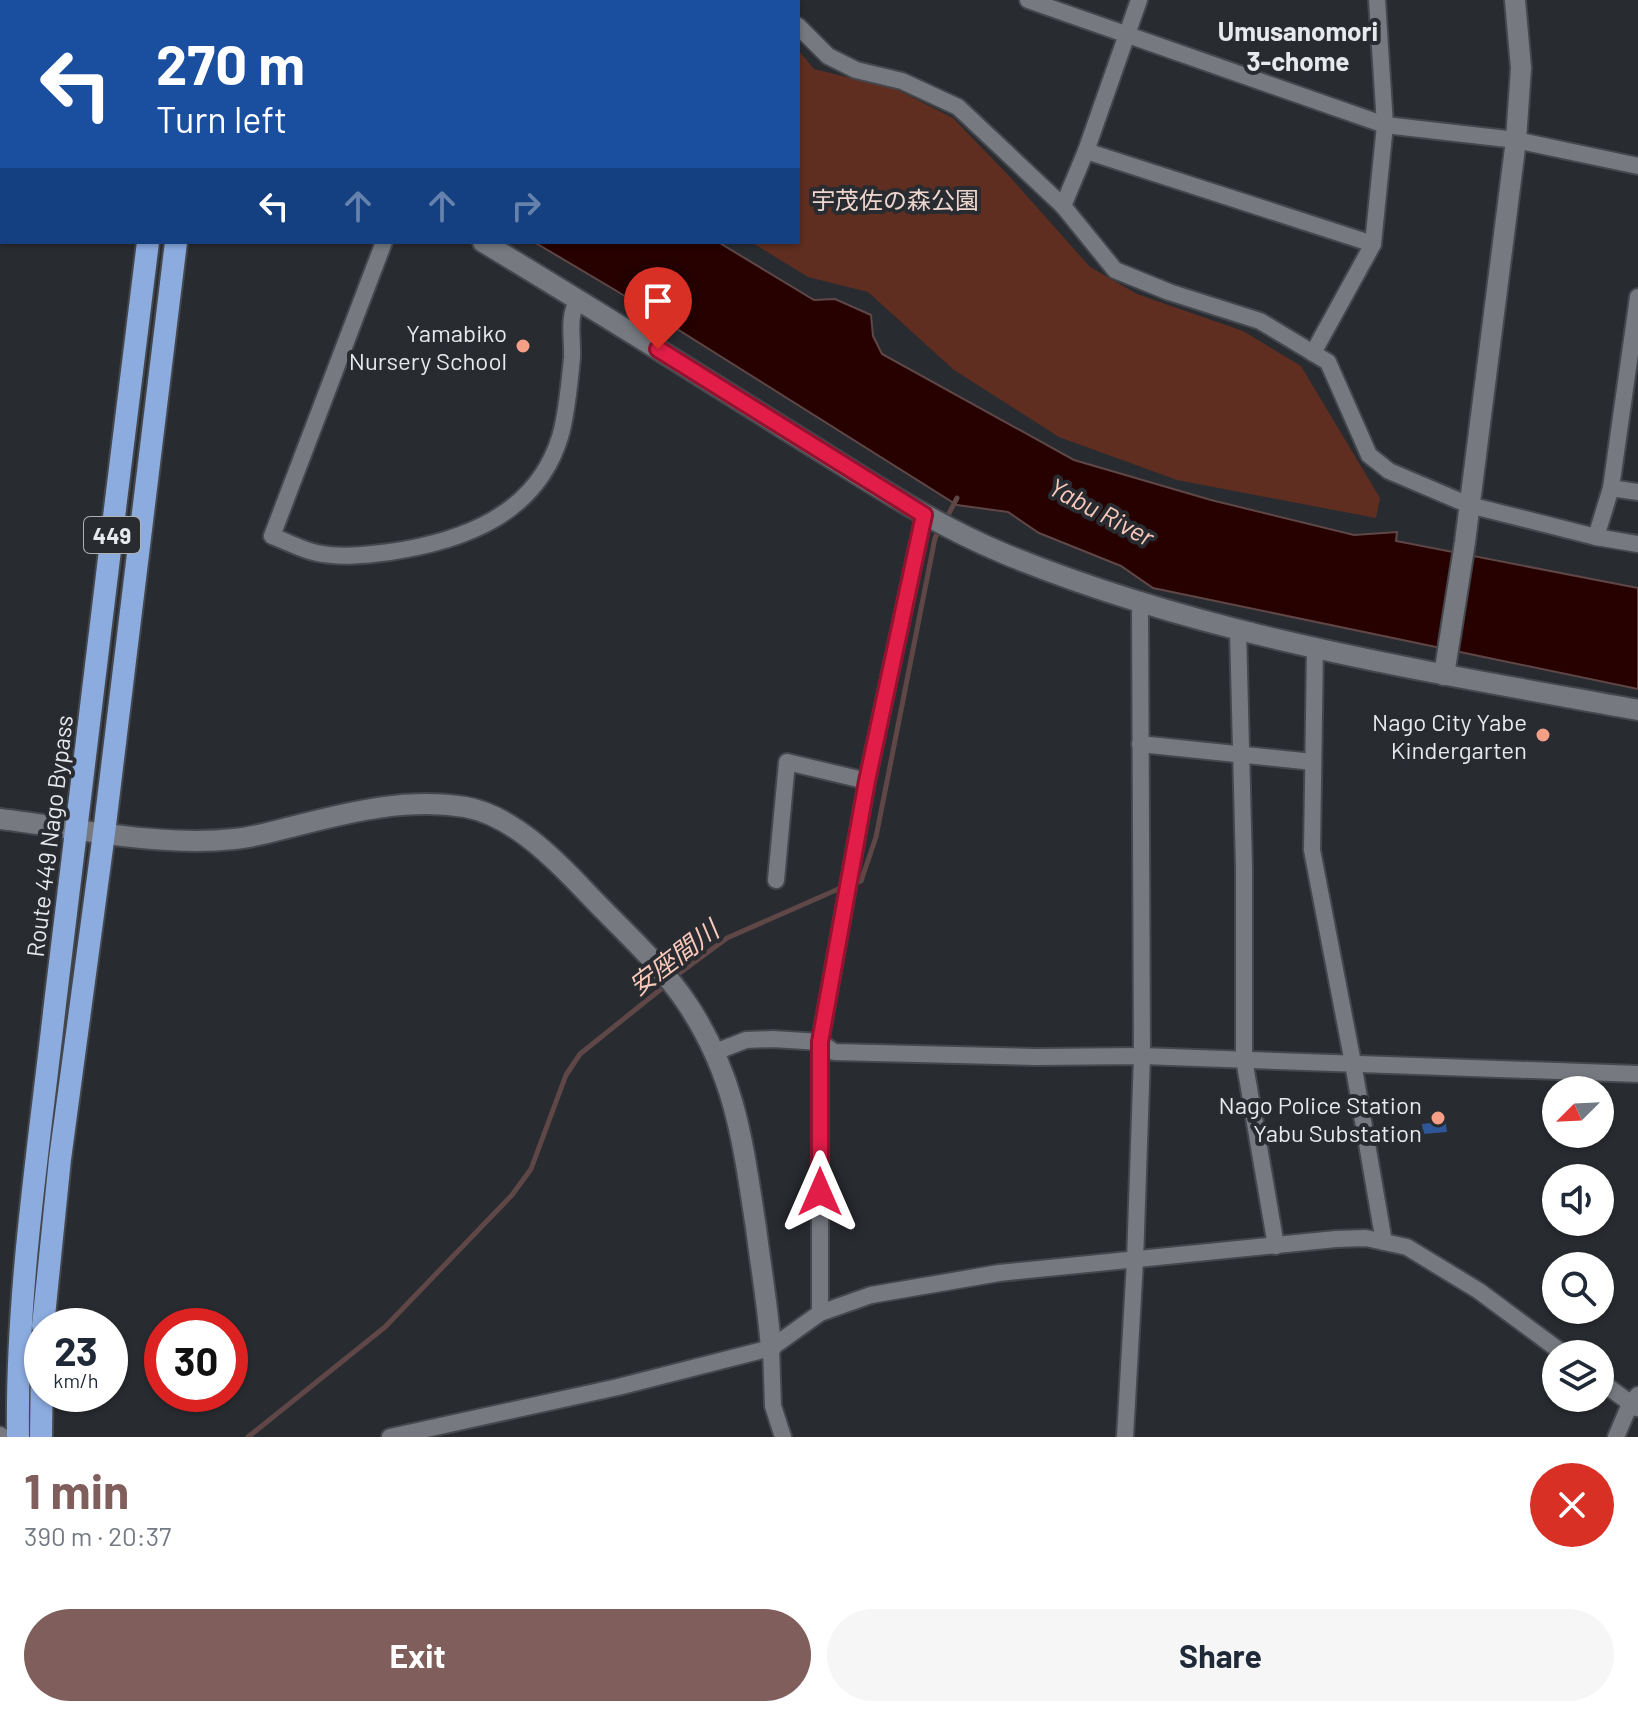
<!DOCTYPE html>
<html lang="en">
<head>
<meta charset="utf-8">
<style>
	:root { --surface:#fff; --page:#f6f6f7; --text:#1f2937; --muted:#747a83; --accent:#7f5e5b }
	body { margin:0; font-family:Barlow,"Noto Sans JP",sans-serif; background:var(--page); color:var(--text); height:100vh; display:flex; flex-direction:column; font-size:30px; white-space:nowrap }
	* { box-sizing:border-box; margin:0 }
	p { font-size:26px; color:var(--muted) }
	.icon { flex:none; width:44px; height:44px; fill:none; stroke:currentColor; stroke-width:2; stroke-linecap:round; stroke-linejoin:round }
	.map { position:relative; height:1437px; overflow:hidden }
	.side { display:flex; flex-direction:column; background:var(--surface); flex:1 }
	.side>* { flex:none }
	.guide { position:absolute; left:0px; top:0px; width:800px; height:244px; box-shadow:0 2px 6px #0004; background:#1a4fa0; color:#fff; overflow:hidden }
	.needle { width:52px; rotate:246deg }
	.fabs { position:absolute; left:1542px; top:1076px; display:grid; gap:16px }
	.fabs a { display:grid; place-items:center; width:72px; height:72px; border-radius:50%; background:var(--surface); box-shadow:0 2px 6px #0004; font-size:40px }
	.speed { position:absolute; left:24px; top:1308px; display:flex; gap:16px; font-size:40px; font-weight:700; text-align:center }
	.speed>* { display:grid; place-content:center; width:104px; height:104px; border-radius:50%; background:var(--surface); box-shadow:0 2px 6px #0004; line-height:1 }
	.speed small { font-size:20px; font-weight:400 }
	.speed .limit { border:12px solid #d22; background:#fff; color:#111 }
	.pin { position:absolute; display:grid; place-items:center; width:68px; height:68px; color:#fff; margin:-82px -34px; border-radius:50% 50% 50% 0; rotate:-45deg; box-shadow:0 0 8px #0007 }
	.pin .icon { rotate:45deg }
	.me { position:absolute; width:88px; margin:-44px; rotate:0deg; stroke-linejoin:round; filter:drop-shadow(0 0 6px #0008) }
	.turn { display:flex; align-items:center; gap:28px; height:168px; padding:0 24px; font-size:36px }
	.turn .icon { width:104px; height:104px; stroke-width:2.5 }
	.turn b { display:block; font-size:56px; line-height:68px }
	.lanes { display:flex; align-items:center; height:76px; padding:0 24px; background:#0003; justify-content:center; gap:40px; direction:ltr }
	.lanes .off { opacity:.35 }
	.round { display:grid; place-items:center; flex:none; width:84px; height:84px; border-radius:42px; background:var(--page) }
	.headline { display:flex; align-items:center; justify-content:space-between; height:136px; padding:0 24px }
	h1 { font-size:48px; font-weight:700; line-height:60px; color:var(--accent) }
	.button { display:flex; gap:16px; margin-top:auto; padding:16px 24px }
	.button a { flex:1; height:92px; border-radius:48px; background:var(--accent); color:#fff; font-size:32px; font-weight:700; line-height:92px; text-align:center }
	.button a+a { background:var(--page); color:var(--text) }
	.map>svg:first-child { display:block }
	.green { fill:#5f2e20 }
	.water { fill:#260100; stroke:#604747; stroke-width:2 }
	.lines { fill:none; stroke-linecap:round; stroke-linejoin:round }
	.stream { stroke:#604747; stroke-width:5 }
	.building { fill:#2f5798 }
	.minor-casing { stroke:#44474b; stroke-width:20 }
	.tertiary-casing { stroke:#44474b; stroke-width:24 }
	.trunk-casing { stroke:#44474b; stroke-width:26 }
	.minor { stroke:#767a80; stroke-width:16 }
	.tertiary { stroke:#767a80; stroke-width:20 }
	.trunk { stroke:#8cace0; stroke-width:22 }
	.route-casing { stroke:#92132f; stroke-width:20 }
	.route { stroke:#e11d48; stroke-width:14 }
	.poi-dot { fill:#f49f86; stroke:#282b30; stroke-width:3 }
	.labels { text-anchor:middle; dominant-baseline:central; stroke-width:8; stroke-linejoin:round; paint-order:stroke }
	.shield { fill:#282b30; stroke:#aeb0b4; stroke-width:2 }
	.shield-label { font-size:22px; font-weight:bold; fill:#e7e9ec }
	.park-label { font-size:24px; fill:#eed6ce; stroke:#282b30 }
	.poi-label { font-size:24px; fill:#e7e9ec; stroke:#282b30; text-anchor:end }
	.street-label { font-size:24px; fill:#e7e9ec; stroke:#282b30 }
	.neighbourhood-label { font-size:26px; font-weight:bold; fill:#e7e9ec; stroke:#282b30 }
	.water-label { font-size:26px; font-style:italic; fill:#f9c9bb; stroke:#282b30 }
</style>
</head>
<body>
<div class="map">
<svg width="1638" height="1437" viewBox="0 0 1638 1437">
	<rect width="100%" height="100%" fill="#282b30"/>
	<polygon class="green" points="798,50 814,69 896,89 953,118 1011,178 1090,267 1137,294 1243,331 1301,366 1380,498 1376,518 1177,480 1059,437 954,370 868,292 808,277 751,242 798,242"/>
	<polygon class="water" points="534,242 718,242 814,300 835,299 871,315 873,336 882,354 1074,460 1211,500 1354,535 1397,532 1396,541 1638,588 1638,689 1153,588 1121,566 1039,533 1008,512 957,505 615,290"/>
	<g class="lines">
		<g class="stream">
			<polyline points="945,521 957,498"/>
			<polyline points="853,884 861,881 876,837 935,538 940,529"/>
			<polyline points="673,978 727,938 843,887"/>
			<polyline points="248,1437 385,1327 512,1195 531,1169 566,1075 580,1054 666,985"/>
		</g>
	</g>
	<polygon class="building" points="1444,1111 1447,1132 1423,1134 1422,1124 1431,1123 1430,1112"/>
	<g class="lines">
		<g class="minor-casing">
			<g id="minor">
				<polyline points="785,0 786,2"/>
				<polyline points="1028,0 1385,125 1516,140 1638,166"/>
				<polyline points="798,26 828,56 856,70 902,81 958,107 1063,206 1115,270 1169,292 1260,321 1328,362 1369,455 1389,471 1469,505 1596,537 1638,544"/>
				<polyline points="1086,151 1373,244"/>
				<polyline points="1063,206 1086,151 1139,0"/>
				<path d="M384,242L272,536C286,541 302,550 317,553C340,558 367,555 390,552C463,541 536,515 560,437C566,418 570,379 572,358C573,337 567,318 578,300"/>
				<polyline points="1313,353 1373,244 1385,125 1377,0"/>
				<polyline points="1611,488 1638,492"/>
				<polyline points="1596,537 1611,488 1638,297"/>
				<polyline points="1238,629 1244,868 1244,1059 1276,1246"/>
				<polyline points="1315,647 1312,850 1353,1063 1384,1242"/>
				<polyline points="1140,744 1313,762"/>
				<polyline points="776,880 787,762 867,781"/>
				<polyline points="715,1052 746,1040 773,1039 820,1042 834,1052 1035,1057 1142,1056 1638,1074"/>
				<polyline points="820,1313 820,1042 867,781 924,515"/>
				<polyline points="771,1348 773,1406 783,1437"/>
				<polyline points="1600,1381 1637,1408"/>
				<polyline points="0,1435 3,1437"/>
				<polyline points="390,1437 618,1387 771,1348 820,1313 871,1295 999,1273 1336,1239 1366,1238 1407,1247 1479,1291 1564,1354"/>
				<polyline points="1125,1437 1135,1261 1142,1056 1140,603"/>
				<polyline points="1616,1437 1630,1404 1638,1395"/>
			</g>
		</g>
		<g class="tertiary-casing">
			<g id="tertiary">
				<polyline points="111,0 114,2"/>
				<path d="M483,242C584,303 685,366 785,429C857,473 927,522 1005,554C1207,637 1425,671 1638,710"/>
				<polyline points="1444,675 1465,542 1516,140 1521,68 1515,0"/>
				<path d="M0,819C75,828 159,847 234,839C256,837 278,830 299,825C354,811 408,798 465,807C512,815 556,860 587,893C621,929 661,964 688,1005C736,1078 743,1144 756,1228C761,1268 768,1308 771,1348"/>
			</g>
		</g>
		<g class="trunk-casing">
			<g id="trunk">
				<polyline points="176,2 176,0"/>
				<polyline points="206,2 206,0"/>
				<polyline points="43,1326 60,1159 104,833 176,242"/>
				<path d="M18,1437C16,1292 39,1147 55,1004C84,750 117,496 148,242"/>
				<polyline points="41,1437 42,1358"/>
			</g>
		</g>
		<use href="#minor" class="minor"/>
		<use href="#tertiary" class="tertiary"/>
		<use href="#trunk" class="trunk"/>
	</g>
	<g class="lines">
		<g class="route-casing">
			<polyline id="route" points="658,349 924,515 867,781 820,1042 820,1192"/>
		</g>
		<use href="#route" class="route"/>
	</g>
	<g class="poi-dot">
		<circle cx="523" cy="346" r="8"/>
		<circle cx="1543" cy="735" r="8"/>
		<circle cx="1438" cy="1118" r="8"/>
	</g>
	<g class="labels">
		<rect class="shield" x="84" y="517" width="56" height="36" rx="6"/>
		<g class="shield-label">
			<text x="112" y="535">449</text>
		</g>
		<g class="park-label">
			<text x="895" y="199">宇茂佐の森公園</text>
		</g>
		<g class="poi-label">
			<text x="507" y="332">Yamabiko<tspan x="507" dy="28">Nursery School</tspan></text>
			<text x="1527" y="721">Nago City Yabe<tspan x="1527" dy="28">Kindergarten</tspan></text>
			<text x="1422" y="1104">Nago Police Station<tspan x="1422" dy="28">Yabu Substation</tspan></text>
		</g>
		<g class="street-label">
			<text transform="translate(49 836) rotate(-83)">Route 449 Nago Bypass</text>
		</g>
		<g class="neighbourhood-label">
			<text x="1298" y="30">Umusanomori<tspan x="1298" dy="30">3-chome</tspan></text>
		</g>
		<g class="water-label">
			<text transform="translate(1102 511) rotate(28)">Yabu River</text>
			<text transform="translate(673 957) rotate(-37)">安座間川</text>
		</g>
	</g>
</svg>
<div class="fabs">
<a><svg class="needle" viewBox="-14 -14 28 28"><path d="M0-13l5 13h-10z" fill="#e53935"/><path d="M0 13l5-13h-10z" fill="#747a83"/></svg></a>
<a><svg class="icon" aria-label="sound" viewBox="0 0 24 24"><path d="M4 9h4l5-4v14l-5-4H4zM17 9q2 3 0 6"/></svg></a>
<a><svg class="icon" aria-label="search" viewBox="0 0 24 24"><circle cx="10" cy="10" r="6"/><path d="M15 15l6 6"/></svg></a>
<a><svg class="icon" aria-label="layers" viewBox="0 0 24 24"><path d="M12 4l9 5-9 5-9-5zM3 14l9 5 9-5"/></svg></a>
</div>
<div class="speed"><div>23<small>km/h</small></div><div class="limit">30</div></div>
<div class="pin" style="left:658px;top:349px;background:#d93025"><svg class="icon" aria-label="arrive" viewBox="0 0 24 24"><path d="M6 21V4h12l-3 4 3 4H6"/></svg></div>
<svg class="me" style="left:820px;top:1192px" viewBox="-20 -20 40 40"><path d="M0-17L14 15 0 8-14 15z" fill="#e11d48" stroke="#fff" stroke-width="4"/></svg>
<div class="guide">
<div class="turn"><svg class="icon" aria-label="left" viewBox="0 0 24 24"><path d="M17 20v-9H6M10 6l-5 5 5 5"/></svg><div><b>270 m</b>Turn left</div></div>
<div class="lanes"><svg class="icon" aria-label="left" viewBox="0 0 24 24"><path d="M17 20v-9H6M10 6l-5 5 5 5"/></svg><svg class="icon off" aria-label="ahead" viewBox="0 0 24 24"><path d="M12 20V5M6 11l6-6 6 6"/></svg><svg class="icon off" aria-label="ahead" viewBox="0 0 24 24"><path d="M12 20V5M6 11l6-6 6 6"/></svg><svg class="icon off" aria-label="right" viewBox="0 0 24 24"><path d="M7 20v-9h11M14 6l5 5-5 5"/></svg></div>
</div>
</div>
<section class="side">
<div class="headline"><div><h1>1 min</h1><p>390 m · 20:37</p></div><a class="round" style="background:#d93025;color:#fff"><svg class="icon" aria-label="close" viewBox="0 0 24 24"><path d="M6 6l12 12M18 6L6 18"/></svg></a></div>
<div class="button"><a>Exit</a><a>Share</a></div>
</section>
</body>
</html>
